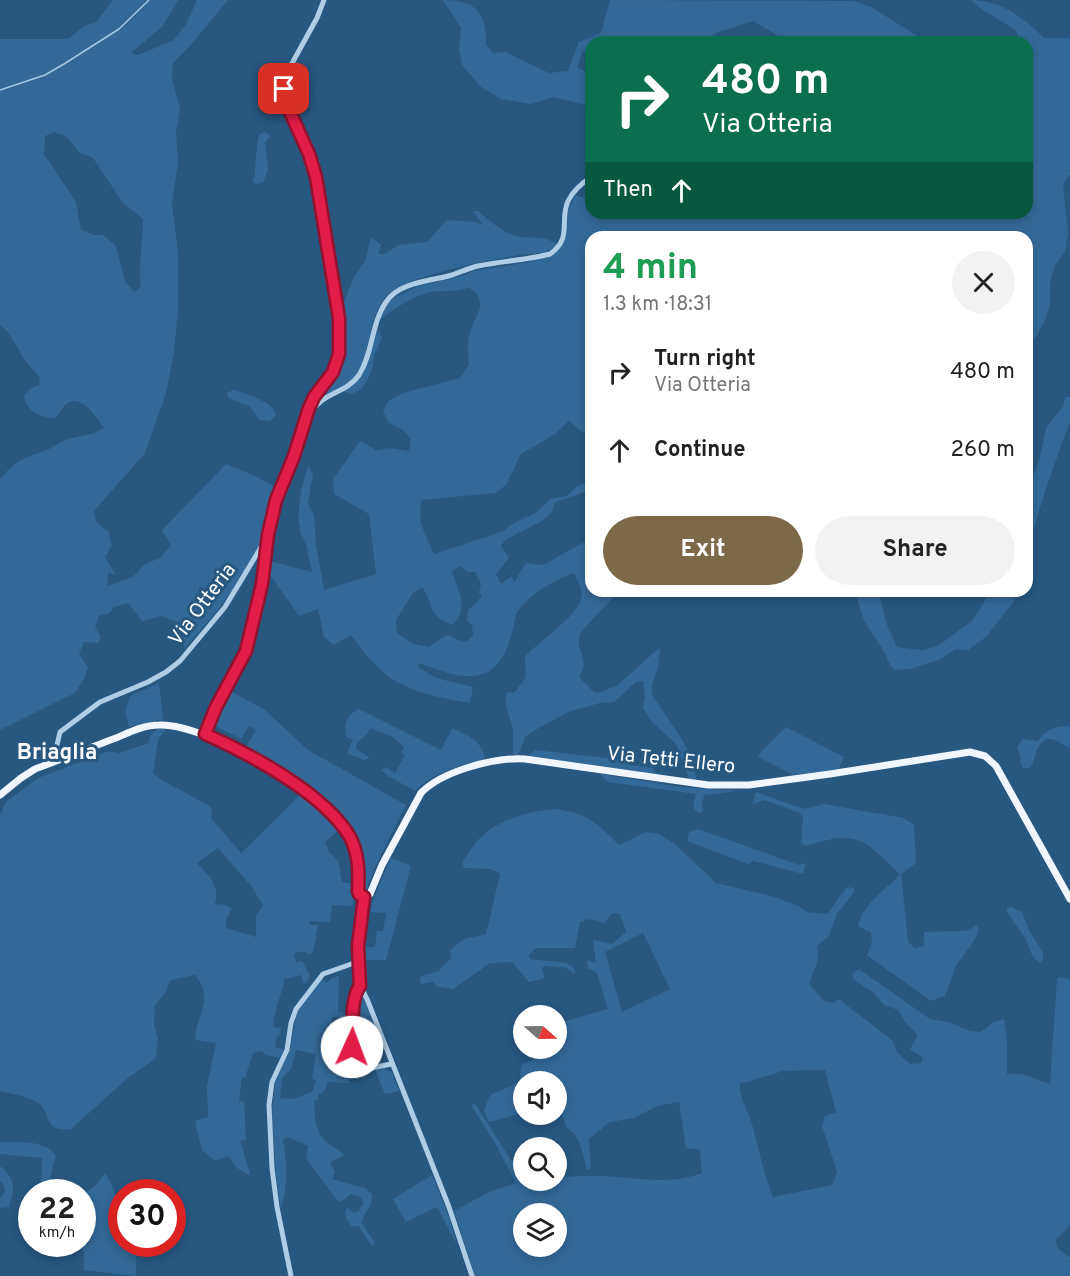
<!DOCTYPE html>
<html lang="en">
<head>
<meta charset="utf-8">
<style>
	:root { --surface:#fff; --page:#f2f2f2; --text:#222; --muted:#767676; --accent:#7d6948 }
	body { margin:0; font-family:Overpass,sans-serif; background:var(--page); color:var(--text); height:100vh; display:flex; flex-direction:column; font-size:22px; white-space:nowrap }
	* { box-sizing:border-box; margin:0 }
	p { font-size:20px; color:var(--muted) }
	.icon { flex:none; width:33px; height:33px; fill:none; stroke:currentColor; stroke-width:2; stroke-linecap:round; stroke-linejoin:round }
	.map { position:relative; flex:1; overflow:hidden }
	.sheet { position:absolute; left:585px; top:231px; width:448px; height:366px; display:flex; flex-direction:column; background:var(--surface); border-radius:18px; box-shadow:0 3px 9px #0003 }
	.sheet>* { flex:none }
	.top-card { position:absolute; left:585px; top:36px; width:448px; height:183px; border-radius:18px; box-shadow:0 3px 9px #0003; background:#0b6e4f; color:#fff; overflow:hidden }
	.needle { width:39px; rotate:110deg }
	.controls { position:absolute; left:513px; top:1005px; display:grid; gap:12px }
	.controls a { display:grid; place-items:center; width:54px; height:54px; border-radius:50%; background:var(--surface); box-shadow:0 3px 9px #0003; font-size:30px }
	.speed { position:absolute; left:18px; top:1179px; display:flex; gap:12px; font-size:30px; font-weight:700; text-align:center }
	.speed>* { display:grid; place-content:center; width:78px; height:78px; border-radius:50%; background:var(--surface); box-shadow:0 3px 9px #0003; line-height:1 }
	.speed small { font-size:15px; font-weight:400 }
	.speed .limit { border:9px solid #d22; background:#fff; color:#111 }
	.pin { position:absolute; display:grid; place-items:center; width:51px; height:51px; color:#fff; margin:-26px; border-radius:12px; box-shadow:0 3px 9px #0006 }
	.me { position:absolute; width:66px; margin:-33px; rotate:2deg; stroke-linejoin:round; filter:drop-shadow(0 0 4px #0008) }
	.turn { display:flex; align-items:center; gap:21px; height:126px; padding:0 18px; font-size:27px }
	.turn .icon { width:78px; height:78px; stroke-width:2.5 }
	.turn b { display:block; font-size:42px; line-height:51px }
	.then { display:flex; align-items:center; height:57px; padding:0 18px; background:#0003; gap:12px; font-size:22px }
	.round { display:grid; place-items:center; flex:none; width:63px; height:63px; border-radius:32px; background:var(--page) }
	.headline { display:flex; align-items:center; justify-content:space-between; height:102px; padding:0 18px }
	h1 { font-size:36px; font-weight:700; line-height:45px; color:#1e9e55 }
	.button { display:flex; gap:12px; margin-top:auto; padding:12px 18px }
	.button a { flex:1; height:69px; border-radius:36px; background:var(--accent); color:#fff; font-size:24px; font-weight:700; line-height:69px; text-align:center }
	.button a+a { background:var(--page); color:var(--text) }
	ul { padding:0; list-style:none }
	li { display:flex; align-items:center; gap:18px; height:78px; padding:0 18px }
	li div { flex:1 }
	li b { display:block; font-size:22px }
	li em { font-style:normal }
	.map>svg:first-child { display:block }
	.green { fill:#336998; fill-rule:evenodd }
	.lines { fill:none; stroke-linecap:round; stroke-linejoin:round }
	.stream { stroke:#a4c9e6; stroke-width:1.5 }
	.minor { stroke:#b0cde6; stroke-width:5 }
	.major { stroke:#f0f6fd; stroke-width:7 }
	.route-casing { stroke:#92132f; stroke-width:15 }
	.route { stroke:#e11d48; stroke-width:10 }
	.labels { text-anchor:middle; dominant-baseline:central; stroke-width:6; stroke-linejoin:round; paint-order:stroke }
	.street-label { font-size:20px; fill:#fff; stroke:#285780 }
	.quarter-label { font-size:22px; font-weight:bold; fill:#fff; stroke:#285780 }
</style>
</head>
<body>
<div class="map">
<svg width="1070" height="1276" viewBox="0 0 1070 1276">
	<rect width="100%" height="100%" fill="#285780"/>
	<g class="green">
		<path d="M113,0H178L163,26L131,53L138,55L174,40L186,24L197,0H228L189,47L173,63L172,79L180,108L176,132L178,163L172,205L178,253V310L174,353L166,393L145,453L94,511L96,522L109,532L112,546L105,557L116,575L108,573L107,586L133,577L144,565L161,557L171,545L162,530L226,464L253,475L277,488C271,502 271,519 265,533C247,577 216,613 185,648L175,630V621L161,616L142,621L128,603L114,607L110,613L99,616L95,627L100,636L99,643L84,642L79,654L88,667L84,679L75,693L0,730V479C18,458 22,459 47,450C54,447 60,441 68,439C82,435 91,436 104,428C91,409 73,384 57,417C43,421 25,410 24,395L31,388L39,385L40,378L24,359L8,332L0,325V39H68L84,26L96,22ZM54,132L67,137L79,152L93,158L123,203L143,219C143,242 138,265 141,287L134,292L125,281L116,246L103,235H94L81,230L76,202L44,154L45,136Z"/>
		<path d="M443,0C475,0 487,12 486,44L493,53L505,52L549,73L568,71L579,42L601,33L610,0L854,1L871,7L927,42H783L777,35L753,21L716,33L705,42H591V52L583,51L577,67L591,74V106L554,97L531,104L501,99L481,87L462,65L459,49L461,28Z"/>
		<path d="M971,0C1000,0 1025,18 1044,38H1070V174L1063,184L1068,232L1065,252L1055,265L1050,282V305L1045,320L1036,337L1028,346V352V237H591V424L583,433L569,421L554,435L521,454L506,485L495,493L422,500C416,520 426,536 434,554L501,532L514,523L535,513L551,499L567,496L576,487L591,480V490L555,502L552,512L542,521L505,540L501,546L509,558L496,574L501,584L512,576L514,582L526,563L541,565L547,563L591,538V591H620C612,600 582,628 579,637C576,652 591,660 579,677L594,692L598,693L618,685L660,647L658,667L652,685V695L681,738L689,752L697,780L689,779L676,744L652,722L643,708L645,697L643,681L636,682L614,702L600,703L568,712L537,729L526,736L518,755H513V729L506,707V693L515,692L526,677L525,657C538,641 580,616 582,595C582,589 577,580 574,573C557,578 523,598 516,615C514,621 514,628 512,633C506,657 494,678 467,676C450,676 435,668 419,663L418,667L436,678L473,687L470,703C441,698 404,692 382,671C370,661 361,648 351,635L333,645L324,637L318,609L299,616L267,571L269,561L312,572L306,544L301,534L298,518L301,491L308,466L313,474L308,503L314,515L316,544L324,590L376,574L369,514L334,494L333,479L360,441L376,450L390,448L409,451L411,439L402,429L389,423L383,411L388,401L403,393L460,378L469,365C468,355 467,343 470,332C476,313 490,304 469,287C455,294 446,289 431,292C411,296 395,309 379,320L390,300L418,286L461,276L474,271L530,262L556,253L562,246L566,237L568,211L575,195L591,200V213H1028V42H1005L1019,39L1016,30L980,8ZM461,566L467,572H475L481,584L479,592L482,596L468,611L467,620L472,625L473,635L466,642L457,640L449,635L443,637L429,647L413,644L397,633L396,620L413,593L422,587C437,608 424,614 453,625C469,607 459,592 452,572Z"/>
		<path d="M297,61L299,67L291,82L290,102L313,144L321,169L330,215L327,221C323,200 320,178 313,157C299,118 275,104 297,61Z"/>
		<path d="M264,132L271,136L265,142L268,170L263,182L257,184L253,182C257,166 255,150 259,135Z"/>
		<path d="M473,211H478C489,220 499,230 513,235C526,240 546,234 557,245C545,256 528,253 513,256C481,262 416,274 390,293C368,309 372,354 355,376C346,388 328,392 316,400L337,369L341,355L342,314L344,302L354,277L365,261L371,237L381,245L378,253L382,255L399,245L427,242L447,220L475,222L483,225Z"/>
		<path d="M377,326L382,338L374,356L373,366L368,379L360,390L352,394L344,392C366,376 372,352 377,326Z"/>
		<path d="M233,390C240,391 266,401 270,406C273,408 274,412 276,415L270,421L260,420L250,407L229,398L227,393Z"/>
		<polygon points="1066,397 1070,397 1070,421 1047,485 1031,538 1028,559 1028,503 1031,480 1039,461 1046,428 1063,406"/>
		<polygon points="855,591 878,591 888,628 897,647 922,650 938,646 972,621 991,591 1019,591 1014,601 986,637 968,650 956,649 939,660 910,669 894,670 887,660 887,656 864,621"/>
		<polygon points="159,683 163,719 129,727 125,711 130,696"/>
		<path d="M229,690L265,710L308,750L406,805L374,869L366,891L361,890V887H364C377,819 292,777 245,748L256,730L249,726L259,710L241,739L212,724Z"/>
		<path d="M359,709L441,750L452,728C469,737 481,739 485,759C461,766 432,772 415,791L388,776L381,770L387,767L395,773L405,755L401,753L404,747L393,737L370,728L367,734L356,744V749L370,758L364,760L347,753L353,740L346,737C343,723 347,715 359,709Z"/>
		<path d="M1070,726V748L1053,739H1047C1032,748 1038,758 1030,768H1023L1020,763L1021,758L1017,747L1023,739L1038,741C1046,729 1056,726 1070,726Z"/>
		<polygon points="786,727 844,757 838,770 793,775 757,756"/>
		<path d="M157,729H166L158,740L153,773C158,780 200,799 212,808L211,818L241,853L302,793L319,806L340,829L325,842L330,854H332L336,860H338L342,882L355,884L353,906L332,905L330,922L310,921V925H318L313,953L307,954L305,951L300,953L298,951L294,954L296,962L302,961L310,976L305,984L303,982L301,975L285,979L273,1020L274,1027L281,1028L280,1035L277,1036L275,1047L284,1050L280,1058L266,1055L262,1051L253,1053L245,1078L242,1077L239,1101L244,1102L246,1139L240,1141L251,1176L237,1168L228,1156L215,1161L202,1150L195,1121L208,1117L207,1086L216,1043L195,1040C196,1014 215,999 195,975L171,980L165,993L155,1005L154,1024L158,1039L156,1058L128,1078L71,1129C42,1133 52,1111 37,1102C26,1096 12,1094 0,1091V815L6,802L38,778L109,751L119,753L149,743L150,736ZM218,848L252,887L263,906L256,915V937L226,928V919L232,909L227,905L215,904C220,885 210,877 197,863Z"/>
		<polygon points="535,750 616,759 624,757 630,759 629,765 652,768 658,775 528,756"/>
		<path d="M600,774L681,787L738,791L704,795L702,806L703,810L700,813C690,808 694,803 696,794L608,782Z"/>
		<path d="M756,792L804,809L824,804L904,818L914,825L916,863L901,874L908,941L915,948L924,946V932L966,931L976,925L979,929L974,941L956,966L945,996L931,1001L867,955L872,943L871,933L858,926C863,903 886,890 900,874C864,840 858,829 807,846L801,843L803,817L800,813L765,800L753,804Z"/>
		<path d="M556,809C589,814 596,822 619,845L646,832L659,834L675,844L716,883L775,897L798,906L807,912L827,914L847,887L854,888L855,891L837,914L829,936L817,946L818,960L809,984L824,1001L833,1003L839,999L893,1041L897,1052L910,1064L921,1063L923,1058L910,1049L918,1035L905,1022L898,1010L884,1005L873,992L854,980L852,974L859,969L930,1019L951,1023L970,1031L981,1032L992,1023L1004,1019L1007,1037V1074H1022L1050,1084L1057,978L1062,977L1070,980V1225L1055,1241L1059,1249L1070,1258V1276H475L454,1211L489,1192L516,1183L495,1143L471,1105L475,1104L515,1166L523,1173L524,1180H556L557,1177C571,1177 585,1175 599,1176C635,1177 668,1186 702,1173L700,1150L686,1148L679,1102L657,1106L634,1118L610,1122L589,1139L591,1169L587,1170L580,1144L574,1133L567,1128L562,1115H548L556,1114V1082H524L523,1113L489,1122L484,1110L490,1095L520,1082L521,1065L553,1052L554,1049L556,1048L559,1034L558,1023L608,1009L597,973L588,968L587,960L596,963L593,940L612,944L626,932L620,914L612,913L604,923L589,919L580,922L575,948H536L529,955L530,959L566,963L574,968L575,974L564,967L544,966L542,970L545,978L529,982L512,962L490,963L453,989L439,987L432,982L421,984L420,977L438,971L451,958L450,950L464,939L486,934L500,874L491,869L464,868L462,862C469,854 474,843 482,836C502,818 531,811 556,809ZM643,933L670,989L622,1012L605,952ZM825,1070L836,1112L825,1116L822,1126L837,1172L832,1185L773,1197C763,1173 759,1149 752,1124C748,1110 739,1099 740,1084L783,1071ZM524,1214H556V1246H524Z"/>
		<polygon points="698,829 799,865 806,863 803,874 753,861 748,864 687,841 689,832"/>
		<polygon points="391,858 411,866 386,960 363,960 364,947 375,947 377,931 383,931 386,913 371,912 372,902"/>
		<path d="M1011,907L1022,912L1030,932L1043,952V958L1040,963C1030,958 1030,947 1025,938C1019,928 1010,920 1006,909Z"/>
		<path d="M339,976L338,1012L348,1013V1017H332V1042L338,1043L339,1047L350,1048L349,1083L328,1082L323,1093L318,1094V1100H314C315,1115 314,1128 324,1140C327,1144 338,1148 344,1155L330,1162L335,1173L332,1179L365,1188L372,1195L371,1203L361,1222L375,1243L372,1246L359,1226H351L346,1218L345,1211L348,1207L353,1213L358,1212L363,1203L361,1197L351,1194L341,1202L336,1199L306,1158L308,1146L288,1137L283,1139C287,1162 288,1188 281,1209L276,1175L272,1114L275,1082L290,1050L298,1009L321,978L326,983L332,978ZM296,1050L316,1054L312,1079L316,1080L312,1092L292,1099L280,1098L282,1078L291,1069Z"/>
		<polygon points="363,996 374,1024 373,1066 355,1069 357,998"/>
		<polygon points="383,1069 392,1072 399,1091 385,1094 375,1070"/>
		<path d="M0,1142C16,1143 47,1139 56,1156L50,1178L80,1192C43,1193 40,1198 42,1158L0,1154Z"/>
		<path d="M0,1166C16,1180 15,1187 9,1207L0,1208V1198L5,1191L4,1185L0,1181Z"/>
		<path d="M105,1173C119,1197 122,1216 122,1244H133L136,1249V1276L84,1270V1253L80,1244H82L83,1194L94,1187Z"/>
		<polygon points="432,1175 449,1217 457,1245 437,1207 406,1222 393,1199"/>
	</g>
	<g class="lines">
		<polyline class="stream" points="0,90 45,75 64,64 119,29 149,0"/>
		<g class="minor">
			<path d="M309,414C324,391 346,394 359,375C373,353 371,324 386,302C399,282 431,281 452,275C461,272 469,268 478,266C502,261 527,260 550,254C573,238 559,221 568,201C573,191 582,183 591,177"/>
			<polyline points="205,734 216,707 246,651 262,584 269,535 276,500 294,456 309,408 314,397 333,372 339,354 339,318 316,177 309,154 291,115 285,95 285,83 290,67 317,18 324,0"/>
			<polyline points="53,762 60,732 100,702 148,682 166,672 180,661 225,607 266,539"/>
			<path d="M364,897C359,927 355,956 360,986L357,989L354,999L352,1072L391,1064"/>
			<polyline points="360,986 367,999 449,1207 472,1276"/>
			<polyline points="291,1276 277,1207 272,1168 269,1105 272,1082 287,1050 291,1023 296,1009 323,974 357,962"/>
		</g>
		<path class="major" d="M0,795L21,778L35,769C62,759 89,748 116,738C130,732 144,725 159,725C208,723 327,795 350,838C359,854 359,873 358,891L364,897L370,894L382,865L421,793C442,771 495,757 525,759L708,785H749L830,774L970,752L985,756L996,766L1070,899"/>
	</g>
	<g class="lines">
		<g class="route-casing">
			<path id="route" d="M284,89L286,103L309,154L316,177L339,318V354L333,372L314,397L309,408L294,456L276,500L268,535L262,584L246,651L216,707L205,734C250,754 325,794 350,837C359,854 359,873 358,891L359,894L364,897L358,946L360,986C350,998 353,1031 352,1047"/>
		</g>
		<use href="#route" class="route"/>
	</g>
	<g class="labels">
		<g class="street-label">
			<text transform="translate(203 605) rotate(-53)">Via Otteria</text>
			<text transform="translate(671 761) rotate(6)">Via Tetti Ellero</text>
		</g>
		<g class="quarter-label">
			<text x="57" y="753">Briaglia</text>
		</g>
	</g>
</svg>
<div class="controls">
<a><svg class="needle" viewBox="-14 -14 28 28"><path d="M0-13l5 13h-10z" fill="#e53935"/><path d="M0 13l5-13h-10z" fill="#767676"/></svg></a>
<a><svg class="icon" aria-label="sound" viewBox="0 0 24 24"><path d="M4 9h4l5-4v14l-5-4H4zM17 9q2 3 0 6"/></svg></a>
<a><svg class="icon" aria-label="search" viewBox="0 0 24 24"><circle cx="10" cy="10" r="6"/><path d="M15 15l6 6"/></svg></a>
<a><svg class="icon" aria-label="layers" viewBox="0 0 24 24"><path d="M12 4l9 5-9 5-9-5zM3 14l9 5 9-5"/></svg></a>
</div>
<div class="speed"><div>22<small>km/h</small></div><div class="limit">30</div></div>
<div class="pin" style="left:284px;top:89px;background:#d93025"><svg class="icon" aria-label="arrive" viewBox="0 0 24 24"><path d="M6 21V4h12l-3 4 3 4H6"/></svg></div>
<svg class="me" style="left:352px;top:1047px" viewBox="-20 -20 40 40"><circle r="19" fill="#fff"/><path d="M0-13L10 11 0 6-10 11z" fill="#e11d48"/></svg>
<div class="top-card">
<div class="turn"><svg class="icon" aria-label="right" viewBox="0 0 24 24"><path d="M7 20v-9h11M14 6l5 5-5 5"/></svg><div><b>480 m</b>Via Otteria</div></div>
<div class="then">Then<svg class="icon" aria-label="ahead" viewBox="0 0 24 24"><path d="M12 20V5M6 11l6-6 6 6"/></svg></div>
</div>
<section class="sheet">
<div class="headline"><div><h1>4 min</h1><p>1.3 km · 18:31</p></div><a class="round"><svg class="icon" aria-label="close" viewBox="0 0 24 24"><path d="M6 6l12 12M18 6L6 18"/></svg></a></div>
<ul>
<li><svg class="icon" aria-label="right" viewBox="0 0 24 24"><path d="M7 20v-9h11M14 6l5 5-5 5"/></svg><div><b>Turn right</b><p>Via Otteria</p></div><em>480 m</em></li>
<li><svg class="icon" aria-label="ahead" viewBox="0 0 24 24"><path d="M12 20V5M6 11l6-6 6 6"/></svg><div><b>Continue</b></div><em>260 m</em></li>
</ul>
<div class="button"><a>Exit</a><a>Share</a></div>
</section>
</div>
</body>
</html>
